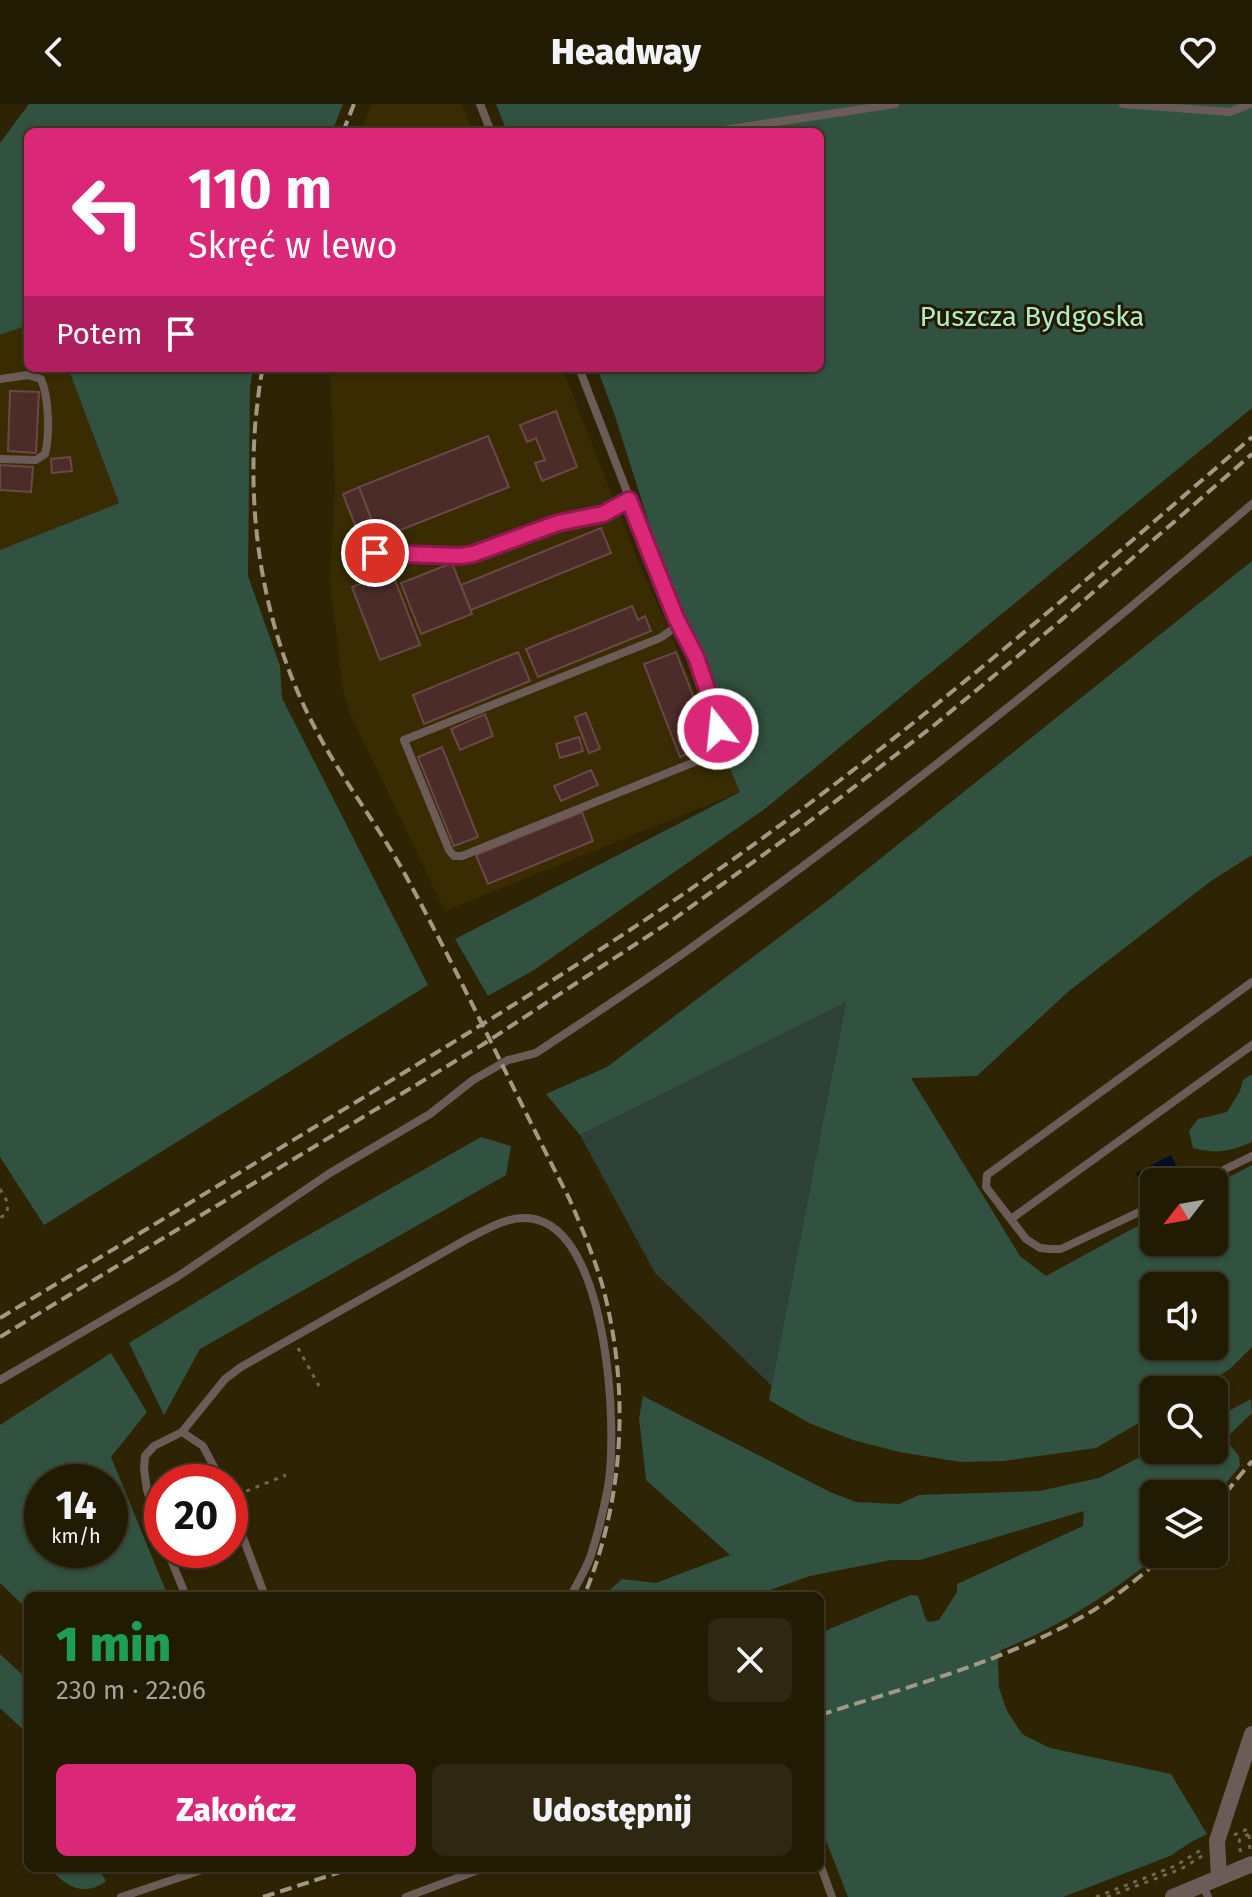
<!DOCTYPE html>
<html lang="pl">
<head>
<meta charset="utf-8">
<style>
	:root { --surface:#221b03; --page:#2e2812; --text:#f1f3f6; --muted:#a2a19a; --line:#3f3925; --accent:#db2777 }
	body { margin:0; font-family:"Fira Sans",sans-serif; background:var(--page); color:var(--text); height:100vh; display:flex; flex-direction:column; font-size:30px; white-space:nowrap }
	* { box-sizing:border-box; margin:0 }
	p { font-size:26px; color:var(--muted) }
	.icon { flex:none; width:44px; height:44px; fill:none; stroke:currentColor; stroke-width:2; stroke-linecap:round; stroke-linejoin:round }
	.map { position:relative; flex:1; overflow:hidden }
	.details { position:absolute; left:24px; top:1488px; width:800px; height:280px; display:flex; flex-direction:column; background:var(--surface); border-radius:12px; box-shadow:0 2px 6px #0004,0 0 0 2px var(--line) }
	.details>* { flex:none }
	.top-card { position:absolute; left:24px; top:24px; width:800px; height:244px; border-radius:12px; box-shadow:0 2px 6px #0004,0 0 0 2px var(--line); background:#db2777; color:#fff; overflow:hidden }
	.needle { width:52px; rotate:239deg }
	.controls { position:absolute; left:1140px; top:1064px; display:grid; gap:16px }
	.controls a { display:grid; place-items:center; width:88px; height:88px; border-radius:12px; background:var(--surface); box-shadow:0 2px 6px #0004,0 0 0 2px var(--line); font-size:40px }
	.speed { position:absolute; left:24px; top:1360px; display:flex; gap:16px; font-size:40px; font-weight:700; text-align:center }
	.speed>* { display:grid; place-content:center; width:104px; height:104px; border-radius:50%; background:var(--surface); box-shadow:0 2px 6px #0004,0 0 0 2px var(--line); line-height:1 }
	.speed small { font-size:20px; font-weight:400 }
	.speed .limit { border:12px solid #d22; background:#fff; color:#111 }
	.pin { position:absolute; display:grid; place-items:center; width:68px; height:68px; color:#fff; margin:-34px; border:4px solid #fff; border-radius:50%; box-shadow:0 2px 8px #0007 }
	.me { position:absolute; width:88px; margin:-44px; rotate:344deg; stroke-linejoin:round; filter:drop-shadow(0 0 6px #0008) }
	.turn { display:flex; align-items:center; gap:28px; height:168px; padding:0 32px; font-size:36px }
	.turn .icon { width:104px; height:104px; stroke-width:2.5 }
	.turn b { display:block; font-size:56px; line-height:68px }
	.then { display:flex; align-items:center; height:76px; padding:0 32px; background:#0003; gap:16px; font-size:30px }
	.round { display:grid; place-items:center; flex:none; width:84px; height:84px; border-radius:12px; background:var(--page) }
	.summary { display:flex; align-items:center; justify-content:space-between; height:136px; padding:0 32px }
	h1 { font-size:48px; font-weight:800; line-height:60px; color:#1e9e55 }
	.primary-button { display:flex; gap:16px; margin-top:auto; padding:16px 32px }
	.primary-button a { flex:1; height:92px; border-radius:12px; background:var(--accent); color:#fff; font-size:32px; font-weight:800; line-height:92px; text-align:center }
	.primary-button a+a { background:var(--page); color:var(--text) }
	header { display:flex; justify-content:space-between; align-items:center; height:104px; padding:0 32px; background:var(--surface); font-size:36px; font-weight:800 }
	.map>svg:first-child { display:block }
	.built { fill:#392c02 }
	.green { fill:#2e4137 }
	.forest { fill:#315141; fill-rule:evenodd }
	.water { fill:#000f22 }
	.building { fill:#4c2c29; stroke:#6b4845; stroke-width:2 }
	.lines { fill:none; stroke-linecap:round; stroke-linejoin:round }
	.path { stroke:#71684d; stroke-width:3; stroke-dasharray:4 6; stroke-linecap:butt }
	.service { stroke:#6b5c58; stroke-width:8 }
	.minor { stroke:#6b5c58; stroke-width:16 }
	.rail { stroke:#a19983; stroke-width:4; stroke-dasharray:12 6; stroke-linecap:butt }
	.route-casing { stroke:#8e194d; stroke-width:20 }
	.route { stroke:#db2777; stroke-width:14 }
	.labels { text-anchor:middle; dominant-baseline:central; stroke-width:6; stroke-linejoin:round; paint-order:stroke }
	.park-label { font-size:28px; fill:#adebcb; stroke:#251a00 }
</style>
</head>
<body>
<header><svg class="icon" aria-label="back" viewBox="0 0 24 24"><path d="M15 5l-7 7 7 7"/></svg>Headway<svg class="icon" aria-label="heart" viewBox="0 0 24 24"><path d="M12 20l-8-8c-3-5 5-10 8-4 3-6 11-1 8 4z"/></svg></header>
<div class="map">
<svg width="1252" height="1793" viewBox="0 0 1252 1793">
	<rect width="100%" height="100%" fill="#2e2404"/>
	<g class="built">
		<polygon points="371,0 462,0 473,28 361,28"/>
		<polygon points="28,221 28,264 68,264 119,399 0,446 0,231"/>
		<polygon points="330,264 562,264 636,452 740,688 445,807 348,605 343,586 330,478 335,385"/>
	</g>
	<polygon class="green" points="846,897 772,1282 655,1169 580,1031"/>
	<g class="forest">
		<polygon points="29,0 343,0 332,28 28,28 28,221 0,231 0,39"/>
		<polygon points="496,0 1252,0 1252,304 766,704 534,866 488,892 455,835 740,688 719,640 614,309 597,264 820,264 820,28 507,28"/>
		<polygon points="68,264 253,264 250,284 248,472 280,562 282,594 428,881 44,1121 0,1053 0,446 119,399"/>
		<path d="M1252,457V751L1211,777L1069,887L977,972L911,974L1020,1152L1046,1172L1154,1113V1138H1214V1081L1252,1061V1243L1230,1265L1195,1286H1154V1310L1096,1344L1003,1357L961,1358L899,1348L853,1336L809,1319L769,1296L846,898L580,1031L546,990L607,963L830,795ZM1154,1182H1214V1242H1154Z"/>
		<path d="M1252,970V1038C1229,1048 1217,1050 1193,1044L1189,1027L1198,1015L1227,1008L1240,987L1243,976Z"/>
		<polygon points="481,1033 511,1042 506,1071 200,1245 164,1311 129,1239 275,1150"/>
		<path d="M111,1249L147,1308L111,1353L168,1492H28V1506L0,1479V1321ZM42,1378H110V1446H42Z"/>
		<path d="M643,1292L830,1388L856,1398L899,1400L919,1391L1039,1387L1099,1374L1154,1346H1214V1315L1251,1295L1252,1309L1225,1335L1239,1352L1240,1362L1214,1394V1390H1154V1450H1159C1111,1490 1059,1523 1001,1546L998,1557L999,1584L1007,1607L1022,1630L1050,1644L1171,1670L1207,1730L1193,1737L1170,1752L1063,1793H848L820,1721V1529L911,1491L918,1492L926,1516L930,1518L939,1516L957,1488V1480L1083,1422L1084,1407L920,1456H891L810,1472L753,1492H603L622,1475L656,1479L730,1451L646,1376L639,1314Z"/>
		<polygon points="0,1550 28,1576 28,1630 0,1604"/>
		<path d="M50,1764H98L106,1777C85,1793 67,1784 50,1764Z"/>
	</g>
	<polygon class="water" points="1171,1051 1183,1075 1176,1078 1154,1078 1154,1089 1147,1092 1136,1069"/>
	<g class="building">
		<polygon points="10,287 39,288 36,349 8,347"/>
		<polygon points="556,307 577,363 542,377 535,359 545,356 536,334 527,338 520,321"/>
		<polygon points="488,332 509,383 383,433 380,426 376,428 359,383"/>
		<polygon points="70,353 72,367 52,369 51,355"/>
		<polygon points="0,361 33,363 31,388 0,386"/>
		<polygon points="359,383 376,428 360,434 343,390"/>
		<polygon points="601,424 611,449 471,506 461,481"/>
		<polygon points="452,459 472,510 421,530 401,479"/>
		<polygon points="392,468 420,541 380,556 352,483"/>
		<polygon points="632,502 638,516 645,512 651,527 538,573 526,545"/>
		<polygon points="518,548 530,577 424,620 413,591"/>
		<polygon points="676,548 712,640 680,653 644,560"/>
		<polygon points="586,609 600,645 589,649 575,613"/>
		<polygon points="485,610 493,632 460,646 451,625"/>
		<polygon points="579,633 583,647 560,654 556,640"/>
		<polygon points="442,643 478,733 454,742 418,653"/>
		<polygon points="591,666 598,681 561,697 554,682"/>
		<polygon points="582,708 593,737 488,780 476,751"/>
	</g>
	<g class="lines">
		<g class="path">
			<polyline points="0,1085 8,1099 7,1109 0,1114"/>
			<polyline points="298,1244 319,1282"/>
			<polyline points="237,1391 286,1371"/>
			<polyline points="1234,1731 1252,1723"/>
			<polyline points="1249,1731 1250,1747"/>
			<polyline points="1241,1748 1238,1741 1240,1735 1252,1728"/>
			<polyline points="1096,1793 1175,1762 1201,1746"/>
			<polyline points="1107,1793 1181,1765 1204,1751"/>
		</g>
		<g class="service">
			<polyline points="480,0 491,28"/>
			<polyline points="1123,0 1230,8 1250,0"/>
			<polyline points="710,28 895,0"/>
			<path d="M579,264L676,514L673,525L660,534L404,636L449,746L454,752H462L697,657C704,653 712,648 716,640C727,613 689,540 676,514"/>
			<path d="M0,275L28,271L41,275C49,294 50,330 45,350L36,356L0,355"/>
			<polyline points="375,449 461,452 473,450 558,419 603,410 629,396"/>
			<polyline points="1199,1078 1252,1052"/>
			<polyline points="1154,1101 1061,1145 1050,1145 1040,1144 1026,1135 986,1083 987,1071 1252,878"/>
			<polyline points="1011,1115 1252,941"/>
			<path d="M0,1276L177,1173L330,1069L430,1010L473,976L508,956L536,949C593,911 650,874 706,833C895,698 1076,552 1252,400"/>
			<polyline points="182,1328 203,1342 222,1378"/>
			<polyline points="230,1399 265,1492"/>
			<path d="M162,1434L147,1386L144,1365L145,1352L154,1342L182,1328L225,1275L241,1263L467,1135C489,1124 515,1107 541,1117C608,1141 618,1324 608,1383C604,1404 597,1433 590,1454C585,1467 577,1479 571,1492"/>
			<polyline points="167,1446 186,1492"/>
			<polyline points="820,1760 832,1793"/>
			<polyline points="1203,1781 1208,1793"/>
			<polyline points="121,1793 208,1764"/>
			<polyline points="406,1793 484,1764"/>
		</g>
		<g class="minor">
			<polyline points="1219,1774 1217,1737 1252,1630"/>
			<polyline points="1173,1793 1252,1760"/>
		</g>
		<g class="rail">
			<polyline points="343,28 354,0"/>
			<path d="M263,264C259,280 258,296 256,312C246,418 265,530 315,624C342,676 379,722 407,774C464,879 514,988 569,1094C581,1122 593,1150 602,1180C630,1282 625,1394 584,1492"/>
			<path d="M0,1214C119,1142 237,1070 356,998C483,920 610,843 732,756C915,626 1083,479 1252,333"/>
			<polyline points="0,1233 482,941 674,815 806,720 932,623 1059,518 1252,350"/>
			<polyline points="1214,1403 1252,1357"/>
			<path d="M820,1611C913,1581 1010,1556 1094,1506C1120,1490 1144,1469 1167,1450"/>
			<polyline points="263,1793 353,1764"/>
		</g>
	</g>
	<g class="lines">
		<g class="route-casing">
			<polyline id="route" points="375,449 461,452 473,450 558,419 603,410 629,396 676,514 696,553 714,606 718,625"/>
		</g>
		<use href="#route" class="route"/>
	</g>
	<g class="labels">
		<g class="park-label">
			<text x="1032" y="212">Puszcza Bydgoska</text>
		</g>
	</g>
</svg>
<div class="controls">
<a><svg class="needle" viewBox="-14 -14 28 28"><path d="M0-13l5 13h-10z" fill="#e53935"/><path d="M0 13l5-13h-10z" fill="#a2a19a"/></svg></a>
<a><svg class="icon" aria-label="sound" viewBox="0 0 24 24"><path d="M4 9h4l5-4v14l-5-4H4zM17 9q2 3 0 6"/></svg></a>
<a><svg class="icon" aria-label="search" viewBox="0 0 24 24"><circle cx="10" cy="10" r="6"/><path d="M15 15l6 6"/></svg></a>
<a><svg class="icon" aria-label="layers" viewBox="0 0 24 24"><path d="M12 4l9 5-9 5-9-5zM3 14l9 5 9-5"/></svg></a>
</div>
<div class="speed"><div>14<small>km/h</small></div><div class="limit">20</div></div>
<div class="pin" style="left:375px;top:449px;background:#d93025"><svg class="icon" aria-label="arrive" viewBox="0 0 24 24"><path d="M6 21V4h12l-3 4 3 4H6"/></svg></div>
<svg class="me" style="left:718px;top:625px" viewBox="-20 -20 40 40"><circle r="17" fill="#db2777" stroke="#fff" stroke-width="3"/><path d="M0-11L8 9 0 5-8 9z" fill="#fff"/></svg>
<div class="top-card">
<div class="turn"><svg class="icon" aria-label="left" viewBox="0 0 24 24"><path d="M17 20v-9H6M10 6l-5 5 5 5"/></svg><div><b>110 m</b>Skręć w lewo</div></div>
<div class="then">Potem<svg class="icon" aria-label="arrive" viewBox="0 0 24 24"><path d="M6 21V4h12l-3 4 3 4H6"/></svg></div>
</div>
<section class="details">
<div class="summary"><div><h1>1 min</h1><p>230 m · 22:06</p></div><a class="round"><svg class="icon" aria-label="close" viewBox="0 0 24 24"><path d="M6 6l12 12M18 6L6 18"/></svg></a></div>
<div class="primary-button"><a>Zakończ</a><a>Udostępnij</a></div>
</section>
</div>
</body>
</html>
